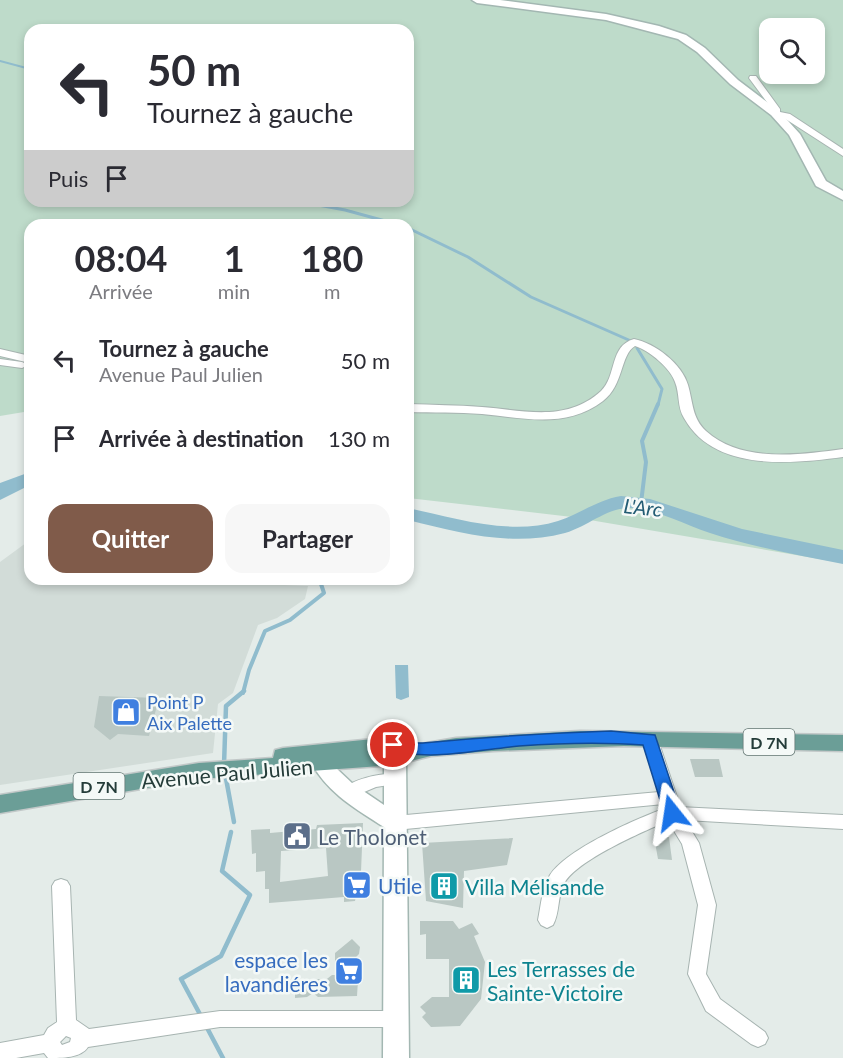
<!DOCTYPE html>
<html lang="fr">
<head>
<meta charset="utf-8">
<style>
	:root { --surface:#fff; --page:#f7f7f7; --text:#2b2b33; --muted:#7c7c81; --accent:#805b4a }
	body { margin:0; font-family:Lato,sans-serif; background:var(--page); color:var(--text); height:100vh; display:flex; flex-direction:column; font-size:22px; white-space:nowrap }
	* { box-sizing:border-box; margin:0 }
	p { font-size:20px; color:var(--muted) }
	.icon { flex:none; width:33px; height:33px; fill:none; stroke:currentColor; stroke-width:2; stroke-linecap:round; stroke-linejoin:round }
	.map { position:relative; flex:1; overflow:hidden }
	.side { position:absolute; left:24px; top:219px; width:390px; height:366px; display:flex; flex-direction:column; background:var(--surface); border-radius:18px; box-shadow:0 3px 9px #0003 }
	.side>* { flex:none }
	.hud { position:absolute; left:24px; top:24px; width:390px; height:183px; border-radius:18px; box-shadow:0 3px 9px #0003; background:#fff; color:var(--text); overflow:hidden }
	.tools { position:absolute; left:759px; top:18px; display:grid; gap:12px }
	.tools a { display:grid; place-items:center; width:66px; height:66px; border-radius:12px; background:var(--surface); box-shadow:0 3px 9px #0003; font-size:30px }
	.pin { position:absolute; display:grid; place-items:center; width:51px; height:51px; color:#fff; margin:-26px; border:3px solid #fff; border-radius:50%; box-shadow:0 2px 6px #0007 }
	.me { position:absolute; width:66px; margin:-33px; rotate:345deg; stroke-linejoin:round; filter:drop-shadow(0 0 4px #0008) }
	.turn { display:flex; align-items:center; gap:21px; height:126px; padding:0 24px; font-size:27px }
	.turn .icon { width:78px; height:78px; stroke-width:2.5 }
	.turn b { display:block; font-size:42px; line-height:51px }
	.then { display:flex; align-items:center; height:57px; padding:0 24px; background:#0003; gap:12px; font-size:22px }
	.eta { display:flex; justify-content:space-evenly; align-items:center; height:102px; text-align:center }
	.eta b { font-size:36px; font-weight:700; line-height:42px }
	.button { display:flex; gap:12px; margin-top:auto; padding:12px 24px }
	.button a { flex:1; height:69px; border-radius:18px; background:var(--accent); color:#fff; font-size:24px; font-weight:700; line-height:69px; text-align:center }
	.button a+a { background:var(--page); color:var(--text) }
	ul { padding:0; list-style:none }
	li { display:flex; align-items:center; gap:18px; height:78px; padding:0 24px }
	li div { flex:1 }
	li b { display:block; font-size:22px }
	li em { font-style:normal }
	.map>svg:first-child { display:block }
	.built { fill:#d2dcd8 }
	.green { fill:#bedbca; fill-rule:evenodd }
	.water { fill:#90bccd }
	.lines { fill:none; stroke-linecap:round; stroke-linejoin:round }
	.stream-far3 { stroke:#90bccd; stroke-width:2 }
	.stream-far2 { stroke:#90bccd; stroke-width:3 }
	.stream-far1 { stroke:#90bccd; stroke-width:4 }
	.stream { stroke:#90bccd; stroke-width:4.5 }
	.river { fill:#90bccd; fill-rule:evenodd }
	.building { fill:#b9c7c3; fill-rule:evenodd }
	.street-casing { stroke:#a7b4b1; stroke-width:2 }
	.secondary-casing { stroke:#a3b7b2; stroke-width:3 }
	.primary-casing { stroke:#c2c8c8; stroke-width:3 }
	.street { fill:#fff; fill-rule:evenodd }
	.secondary { fill:#fff; fill-rule:evenodd }
	.primary { fill:#6b9e97; fill-rule:evenodd }
	.route { fill:#1a73e8; stroke:#114b97; stroke-width:1.5 }
	.labels { text-anchor:middle; dominant-baseline:central; stroke-width:5; stroke-linejoin:round; paint-order:stroke }
	.shield { fill:#f4f9f7; stroke:#627572; stroke-width:1.5 }
	.shield-label { font-size:16px; font-weight:bold; fill:#243c39 }
	.shop-label { font-size:18px; fill:#366cbe; stroke:#f4f9f7; text-anchor:start }
	.water-label { font-size:20px; font-style:italic; fill:#235c74; stroke:#f4f9f7 }
	.near-street-label { font-size:21px; fill:#243c39; stroke:#f4f9f7 }
	.near-service-label { font-size:21px; fill:#4e5e75; stroke:#f4f9f7; text-anchor:start }
	.near-shop-label { font-size:21px; fill:#366cbe; stroke:#f4f9f7; text-anchor:start }
	.near-culture-label { font-size:21px; fill:#0d838f; stroke:#f4f9f7; text-anchor:start }
</style>
</head>
<body>
<div class="map">
<svg width="843" height="1058" viewBox="0 0 843 1058">
	<rect width="100%" height="100%" fill="#e4ece9"/>
	<polygon class="built" points="30,540 30,579 278,579 284,585 308,586 305,599 277,618 258,625 233,693 218,704 213,753 0,785 0,562"/>
	<path class="green" d="M0,0H843V563L572,517L408,498V225H30V411L0,416ZM770,28H814V74H770ZM30,30H408V201H30Z"/>
	<polygon class="water" points="395,665 408,665 409,697 401,700 396,698"/>
	<g class="lines">
		<polyline class="stream-far3" points="0,61 30,69"/>
		<g class="stream-far2">
			<polyline points="297,201 345,210 400,225"/>
			<polyline points="408,228 468,257 531,297 631,341"/>
			<polyline points="637,348 662,389 658,405"/>
		</g>
		<g class="stream-far1">
			<polyline points="641,503 646,462 642,441 658,404"/>
			<polyline points="243,693 249,670 265,631 290,620 324,593 320,581 304,579"/>
		</g>
		<g class="stream">
			<polyline points="224,765 226,706 244,691"/>
			<polyline points="225,773 234,822"/>
			<polyline points="202,1018 181,979 221,956 250,895 222,871 231,832"/>
			<polyline points="205,1024 223,1058"/>
		</g>
		<g class="river">
			<polygon points="30,472 30,485 0,500 0,483"/>
			<path d="M621,496L650,499L742,529L843,550V564C798,555 753,547 710,533C685,525 659,510 632,508C607,507 589,526 565,533C512,547 460,533 408,520V508C455,518 510,536 558,521C580,514 597,500 621,496Z"/>
		</g>
	</g>
	<g class="building">
		<polygon points="99,696 159,698 149,736 118,734 110,740 94,727"/>
		<polygon points="690,759 719,759 723,777 695,777"/>
		<path d="M363,823L360,896H356L355,901L344,902V897L269,903V889H265V871L256,872V853L252,854L251,830L270,829V833L316,829L317,825ZM326,848L328,876L280,882L281,851Z"/>
		<polygon points="654,837 669,837 672,860 658,859"/>
		<polygon points="513,838 507,865 464,871 463,908 426,901 422,843"/>
		<polygon points="420,921 453,921 459,929 472,923 479,934 474,936 485,962 481,999 460,1026 431,1027 422,1017 426,1013 420,1007 432,997 449,997 449,959 426,959 426,934 420,935"/>
		<polygon points="352,939 360,947 359,954 354,959 359,964 357,996 318,997 313,993 307,997 295,998 295,988 305,980 319,979 323,982 332,975 349,975 335,962 335,953"/>
	</g>
	<g class="lines">
		<g class="street-casing">
			<g id="street">
				<polygon points="750,76 756,76 780,109 780,112 790,114 843,149 843,156 784,118 772,115 772,109 749,78"/>
				<path d="M634,339C655,343 682,364 688,385C693,402 692,418 706,431C741,463 800,455 843,449V457C791,464 714,472 684,418C677,407 680,394 675,382C671,369 649,350 635,346C620,355 624,385 603,401C566,429 525,418 482,414C458,412 433,413 408,412V404C433,405 457,405 482,407C524,410 566,423 601,391C617,376 609,346 634,339Z"/>
				<polygon points="0,349 30,356 30,363 0,356"/>
				<polygon points="0,359 22,362 28,365 22,368 0,365"/>
				<path d="M650,734L656,736L658,740L677,797L675,801L679,807L843,815V829L685,820L699,843L716,905L706,974L720,999L765,1032L768,1038L765,1044L758,1047L751,1044L706,1011L688,974L698,905L682,844L668,821C644,831 575,861 564,884C557,897 560,913 553,925L547,928L541,925L538,920C541,905 542,888 550,875C567,849 634,820 663,809L664,804L395,830L389,828L387,823L389,818L395,816L659,792L642,740L644,736Z"/>
				<path d="M396,773L402,775L404,779L402,783L376,787L350,798L344,796L342,792C350,778 381,774 396,773Z"/>
				<path d="M61,879L67,881L70,886L76,1020L89,1029L220,1011H397L404,1013L407,1019L404,1025L397,1027H220L88,1047C81,1058 63,1058 48,1058L44,1053L16,1058H0V1043L44,1035L48,1028L57,1022L52,886L55,881ZM66,1036L71,1038L70,1042L62,1045L60,1042Z"/>
			</g>
		</g>
		<g class="secondary-casing">
			<g id="secondary">
				<polygon points="472,0 500,0 606,14 659,26 686,35 705,48 738,80 779,111 800,134 826,181 843,191 843,200 816,186 789,135 771,115 730,84 697,52 678,39 606,20 477,3"/>
				<path d="M338,748L346,750L349,756L346,762L335,765L336,768L353,784L384,805V757L387,751L395,749L403,751L406,757L409,1058H383L384,827C356,809 329,794 312,764L318,754Z"/>
			</g>
		</g>
		<g class="primary-casing">
			<polygon id="primary" points="580,731 843,735 843,751 624,746 493,751 431,756 395,765 199,779 0,813 0,795 199,763 273,758 275,750 283,748 393,737 401,739 403,747 456,738"/>
		</g>
		<use href="#street" class="street"/>
		<use href="#secondary" class="secondary"/>
		<use href="#primary" class="primary"/>
	</g>
	<path class="route" d="M611,731L655,735L681,813L678,817L672,819L666,817L664,813L643,745C602,742 561,743 519,746C477,750 428,762 387,749L385,745L387,741C399,737 411,744 423,743C486,737 548,733 611,731Z"/>
	<defs>
		<g id="shop-square" transform="scale(1.5)"><rect x="-9" y="-9" width="18" height="18" rx="4" fill="#3f7fe0" stroke="#f4f9f7"/><path d="M-5-2.5h2.3a2.7 3.5 0 0 1 5.4 0H5L5.5 6h-11ZM-1.5-2.5h3a1.5 2.3 0 0 0-3 0Z" fill="#fff"/></g>
		<g id="civic-square" transform="scale(1.5)"><rect x="-9" y="-9" width="18" height="18" rx="4" fill="#5c6f8a" stroke="#f4f9f7"/><path d="M-.6-6.5H3V-4.5H.6V-3L4-1V1h2V6H-6V1h2V-1L-.6-3ZM-1.2 2.5V6h2.4V2.5Z" fill="#fff"/></g>
		<g id="supermarket-square" transform="scale(1.5)"><rect x="-9" y="-9" width="18" height="18" rx="4" fill="#3f7fe0" stroke="#f4f9f7"/><path d="M-6-5.5h2.5l.6 2H6L4.5 2H-2.5L-4.4-4H-6ZM-1.5 3.2a1.3 1.3 0 1 0 .1 0ZM3 3.2a1.3 1.3 0 1 0 .1 0Z" fill="#fff"/></g>
		<g id="building-square" transform="scale(1.5)"><rect x="-9" y="-9" width="18" height="18" rx="4" fill="#0f9aa8" stroke="#f4f9f7"/><path d="M-4-6H4V6H1V3H-1V6H-4ZM-2.5-4.3h1.7v1.8h-1.7ZM.8-4.3h1.7v1.8H.8ZM-2.5-1h1.7V.8h-1.7ZM.8-1h1.7V.8H.8Z" fill="#fff"/></g>
	</defs>
	<g fill-rule="evenodd">
		<use href="#shop-square" x="126" y="712"/>
		<use href="#civic-square" x="297" y="836"/>
		<use href="#supermarket-square" x="357" y="885"/>
		<use href="#building-square" x="444" y="886"/>
		<use href="#supermarket-square" x="349" y="971"/>
		<use href="#building-square" x="466" y="980"/>
	</g>
	<g class="labels">
		<g class="shield">
			<rect x="743.5" y="729" width="51" height="26" rx="4.5"/>
			<rect x="73.5" y="773" width="51" height="26" rx="4.5"/>
		</g>
		<g class="shield-label">
			<text x="769" y="742">D 7N</text>
			<text x="99" y="786">D 7N</text>
		</g>
		<g class="shop-label">
			<text x="147" y="702">Point P<tspan x="147" dy="21">Aix Palette</tspan></text>
		</g>
		<g class="water-label">
			<text transform="translate(643 507) rotate(6)">L'Arc</text>
		</g>
		<g class="near-street-label">
			<text transform="translate(227 773) rotate(-5)">Avenue Paul Julien</text>
		</g>
		<g class="near-service-label">
			<text x="318" y="836">Le Tholonet</text>
		</g>
		<g class="near-shop-label">
			<text x="378" y="885">Utile</text>
			<text x="328" y="959" text-anchor="end">espace les<tspan x="328" dy="24">lavandiéres</tspan></text>
		</g>
		<g class="near-culture-label">
			<text x="465" y="886">Villa Mélisande</text>
			<text x="487" y="968">Les Terrasses de<tspan x="487" dy="24">Sainte-Victoire</tspan></text>
		</g>
	</g>
</svg>
<div class="tools">
<a><svg class="icon" aria-label="search" viewBox="0 0 24 24"><circle cx="10" cy="10" r="6"/><path d="M15 15l6 6"/></svg></a>
</div>
<div class="pin" style="left:393px;top:745px;background:#d93025"><svg class="icon" aria-label="arrive" viewBox="0 0 24 24"><path d="M6 21V4h12l-3 4 3 4H6"/></svg></div>
<svg class="me" style="left:672px;top:813px" viewBox="-20 -20 40 40"><path d="M0-17L14 15 0 8-14 15z" fill="#1a73e8" stroke="#fff" stroke-width="4"/></svg>
<div class="hud">
<div class="turn"><svg class="icon" aria-label="left" viewBox="0 0 24 24"><path d="M17 20v-9H6M10 6l-5 5 5 5"/></svg><div><b>50 m</b>Tournez à gauche</div></div>
<div class="then">Puis<svg class="icon" aria-label="arrive" viewBox="0 0 24 24"><path d="M6 21V4h12l-3 4 3 4H6"/></svg></div>
</div>
<section class="side">
<div class="eta">
<div><b>08:04</b><p>Arrivée</p></div>
<div><b>1</b><p>min</p></div>
<div><b>180</b><p>m</p></div>
</div>
<ul>
<li><svg class="icon" aria-label="left" viewBox="0 0 24 24"><path d="M17 20v-9H6M10 6l-5 5 5 5"/></svg><div><b>Tournez à gauche</b><p>Avenue Paul Julien</p></div><em>50 m</em></li>
<li><svg class="icon" aria-label="arrive" viewBox="0 0 24 24"><path d="M6 21V4h12l-3 4 3 4H6"/></svg><div><b>Arrivée à destination</b></div><em>130 m</em></li>
</ul>
<div class="button"><a>Quitter</a><a>Partager</a></div>
</section>
</div>
</body>
</html>
